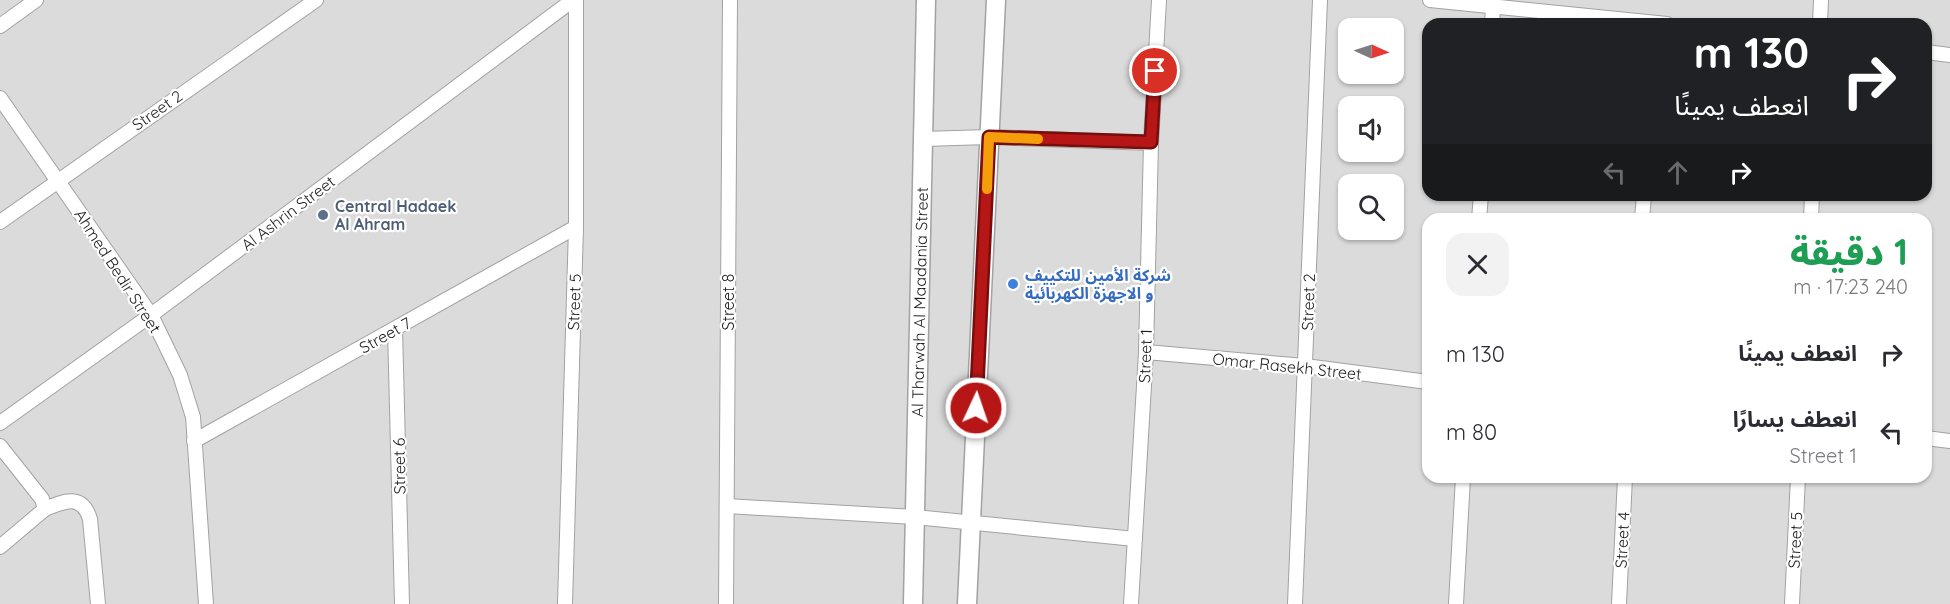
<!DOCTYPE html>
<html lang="ar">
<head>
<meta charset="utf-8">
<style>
	:root { --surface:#fff; --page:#f2f2f3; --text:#2b2b33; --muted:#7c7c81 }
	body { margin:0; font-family:Quicksand,"Noto Sans Arabic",sans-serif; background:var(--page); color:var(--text); direction:rtl; height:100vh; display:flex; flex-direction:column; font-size:22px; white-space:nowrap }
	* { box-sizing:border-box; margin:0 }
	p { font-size:20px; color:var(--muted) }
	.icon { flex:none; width:33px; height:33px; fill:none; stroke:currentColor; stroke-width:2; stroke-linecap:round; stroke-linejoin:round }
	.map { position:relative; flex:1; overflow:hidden; direction:ltr }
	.side { position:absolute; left:1422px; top:213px; width:510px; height:270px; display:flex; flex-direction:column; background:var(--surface); border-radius:18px; box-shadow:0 2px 4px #0004; direction:rtl }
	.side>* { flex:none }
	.banner { position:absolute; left:1422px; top:18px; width:510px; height:183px; border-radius:18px; box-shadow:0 2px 4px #0004; direction:rtl; background:#202124; color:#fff; overflow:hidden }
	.needle { width:39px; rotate:93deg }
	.tools { position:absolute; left:1338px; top:18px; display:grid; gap:12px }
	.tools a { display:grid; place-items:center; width:66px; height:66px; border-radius:12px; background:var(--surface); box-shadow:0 2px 4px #0004; font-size:30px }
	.pin { position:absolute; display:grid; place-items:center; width:51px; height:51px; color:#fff; margin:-26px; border:3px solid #fff; border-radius:50%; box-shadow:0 2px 6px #0007 }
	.me { position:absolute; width:66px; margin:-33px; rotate:3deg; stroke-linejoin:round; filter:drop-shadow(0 0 4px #0008) }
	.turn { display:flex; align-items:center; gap:21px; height:126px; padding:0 24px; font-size:27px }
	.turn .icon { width:78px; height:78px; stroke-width:2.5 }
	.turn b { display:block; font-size:42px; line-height:51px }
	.lanes { display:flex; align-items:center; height:57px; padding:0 24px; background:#0003; justify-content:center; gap:30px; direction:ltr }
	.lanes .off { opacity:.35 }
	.round { display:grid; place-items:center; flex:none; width:63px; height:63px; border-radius:18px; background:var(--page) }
	.headline { display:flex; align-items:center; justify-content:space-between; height:102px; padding:0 24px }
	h1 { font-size:36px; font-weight:800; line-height:45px; color:#1e9e55 }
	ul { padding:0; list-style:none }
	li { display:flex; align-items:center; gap:18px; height:78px; padding:0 24px }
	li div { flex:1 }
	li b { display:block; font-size:22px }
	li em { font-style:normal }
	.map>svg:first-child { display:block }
	.residential { fill:#dcdbdb; fill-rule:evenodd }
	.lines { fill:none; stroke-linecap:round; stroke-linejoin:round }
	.minor-casing { stroke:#a2a2a2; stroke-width:16 }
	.tertiary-casing { stroke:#a2a2a2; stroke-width:21 }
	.minor { stroke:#fff; stroke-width:14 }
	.tertiary { stroke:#fff; stroke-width:18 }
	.route-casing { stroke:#770e0e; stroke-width:15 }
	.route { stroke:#b71616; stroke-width:10 }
	.slow { stroke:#f59e0b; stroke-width:10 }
	.service-dot { fill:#5c6f8a; stroke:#fff; stroke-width:2 }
	.shop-dot { fill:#3f7fe0; stroke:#fff; stroke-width:2 }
	.labels { text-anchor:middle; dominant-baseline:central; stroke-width:4.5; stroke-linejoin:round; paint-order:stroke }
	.street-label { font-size:16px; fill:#1e1e1e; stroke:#fff }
	.service-label { font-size:16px; font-weight:bold; fill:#4e5e75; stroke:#fff; text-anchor:start }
	.shop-label { font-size:16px; font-weight:bold; fill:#366cbe; stroke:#fff; text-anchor:start }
</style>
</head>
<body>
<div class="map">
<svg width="1950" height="604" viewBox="0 0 1950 604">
	<rect width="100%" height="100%" fill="#eeebe6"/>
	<path class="residential" d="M0,0H1950V604H0ZM1428,24H1926V195H1428ZM1348,28H1394V74H1348ZM1348,106H1394V152H1348ZM1348,184H1394V230H1348ZM1428,219H1926V477H1428Z"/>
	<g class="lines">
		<g class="minor-casing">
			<g id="minor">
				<polyline points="1430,0 1667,24"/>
				<polyline points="1492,24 1493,6"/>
				<polyline points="1820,24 1821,0"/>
				<polyline points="0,26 36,0"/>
				<polyline points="1926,52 1950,55"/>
				<polyline points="0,98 151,315 180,375 193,417 206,604"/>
				<polyline points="922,139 989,137 1151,143"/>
				<polyline points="1479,219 1481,195"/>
				<polyline points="1642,219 1644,195"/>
				<polyline points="1811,219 1812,195"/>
				<polyline points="0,222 316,0"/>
				<polyline points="395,329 402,604"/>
				<polyline points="1146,352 1305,366 1428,382"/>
				<polyline points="0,423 151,315 573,0"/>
				<polyline points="1926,438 1950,441"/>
				<polyline points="194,441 576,227"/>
				<polyline points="0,446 42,499 45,509 0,547"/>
				<polyline points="727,506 915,517 1135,539"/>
				<path d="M45,509C64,501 82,493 90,519L98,604"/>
				<polyline points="565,604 576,227 576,0"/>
				<polyline points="726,604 730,0"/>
				<polyline points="1131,604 1146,352 1151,143 1159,0"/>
				<polyline points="1295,604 1320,0"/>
				<polyline points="1456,604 1463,477"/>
				<polyline points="1619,604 1625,477"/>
				<polyline points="1792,604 1798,477"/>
			</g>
		</g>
		<g class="tertiary-casing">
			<g id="tertiary">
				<path id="s1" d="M913,604L926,0"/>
				<polyline points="967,604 996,0"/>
			</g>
		</g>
		<use href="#minor" class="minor"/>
		<use href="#tertiary" class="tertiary"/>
	</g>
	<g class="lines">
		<g class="route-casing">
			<polyline id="route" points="976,408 989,137 1151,142 1155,71"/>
		</g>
		<use href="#route" class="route"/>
		<polyline class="slow" points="987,189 989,137 1038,139"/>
	</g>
	<circle class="service-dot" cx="323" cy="215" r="6"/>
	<circle class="shop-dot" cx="1013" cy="284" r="6"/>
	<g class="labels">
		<g class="street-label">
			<text transform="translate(157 110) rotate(-35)">Street 2</text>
			<text transform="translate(288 213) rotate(-37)">Al Ashrin Street</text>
			<text transform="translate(118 271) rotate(57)">Ahmed Bedir Street</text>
			<text transform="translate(574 302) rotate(-88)">Street 5</text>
			<text transform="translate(728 302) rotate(-90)">Street 8</text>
			<text stroke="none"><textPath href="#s1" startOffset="302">Al Tharwah Al Maadania Street</textPath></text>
			<text transform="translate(1308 302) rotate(-88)">Street 2</text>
			<text transform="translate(385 335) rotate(-29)">Street 7</text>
			<text transform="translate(1145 356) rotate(-88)">Street 1</text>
			<text transform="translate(1287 366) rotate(6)">Omar Rasekh Street</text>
			<text transform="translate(399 466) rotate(-91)">Street 6</text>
			<text transform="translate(1622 540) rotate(-87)">Street 4</text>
			<text transform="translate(1795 540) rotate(-87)">Street 5</text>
		</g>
		<g class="service-label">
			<text x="335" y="206">Central Hadaek<tspan x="335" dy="18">Al Ahram</tspan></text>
		</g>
		<g class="shop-label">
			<text x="1025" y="275">شركة الأمين للتكييف<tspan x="1025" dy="18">و الاجهزة الكهربائية</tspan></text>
		</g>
	</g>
</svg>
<div class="tools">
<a><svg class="needle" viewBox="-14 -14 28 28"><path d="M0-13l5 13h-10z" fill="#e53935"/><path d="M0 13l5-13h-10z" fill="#7c7c81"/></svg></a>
<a><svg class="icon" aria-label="sound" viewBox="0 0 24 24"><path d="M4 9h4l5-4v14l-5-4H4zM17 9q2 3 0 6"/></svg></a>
<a><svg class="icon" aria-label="search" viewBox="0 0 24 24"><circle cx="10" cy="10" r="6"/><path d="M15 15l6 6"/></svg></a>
</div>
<div class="pin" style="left:1155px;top:71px;background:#d93025"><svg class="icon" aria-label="arrive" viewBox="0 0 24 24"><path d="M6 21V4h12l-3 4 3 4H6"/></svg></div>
<svg class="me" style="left:976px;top:408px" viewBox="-20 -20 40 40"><circle r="17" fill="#b71616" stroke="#fff" stroke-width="3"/><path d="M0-11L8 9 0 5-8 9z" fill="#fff"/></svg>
<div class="banner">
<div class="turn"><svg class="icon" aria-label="right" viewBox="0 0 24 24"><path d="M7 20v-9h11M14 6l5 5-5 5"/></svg><div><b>130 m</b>انعطف يمينًا</div></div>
<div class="lanes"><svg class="icon off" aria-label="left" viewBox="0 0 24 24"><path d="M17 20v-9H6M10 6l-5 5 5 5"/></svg><svg class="icon off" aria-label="ahead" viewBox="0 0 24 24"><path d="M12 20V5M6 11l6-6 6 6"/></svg><svg class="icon" aria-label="right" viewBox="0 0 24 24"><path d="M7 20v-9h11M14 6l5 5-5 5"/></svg></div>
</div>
<section class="side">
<div class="headline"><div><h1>1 دقيقة</h1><p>240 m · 17:23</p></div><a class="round"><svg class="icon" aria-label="close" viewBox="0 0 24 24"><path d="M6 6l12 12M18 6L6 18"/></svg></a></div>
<ul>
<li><svg class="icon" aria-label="right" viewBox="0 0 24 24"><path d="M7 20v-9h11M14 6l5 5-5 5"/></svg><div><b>انعطف يمينًا</b></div><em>130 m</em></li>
<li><svg class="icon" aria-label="left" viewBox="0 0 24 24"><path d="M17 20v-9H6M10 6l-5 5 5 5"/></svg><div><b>انعطف يسارًا</b><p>Street 1</p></div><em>80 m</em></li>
</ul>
</section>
</div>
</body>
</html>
